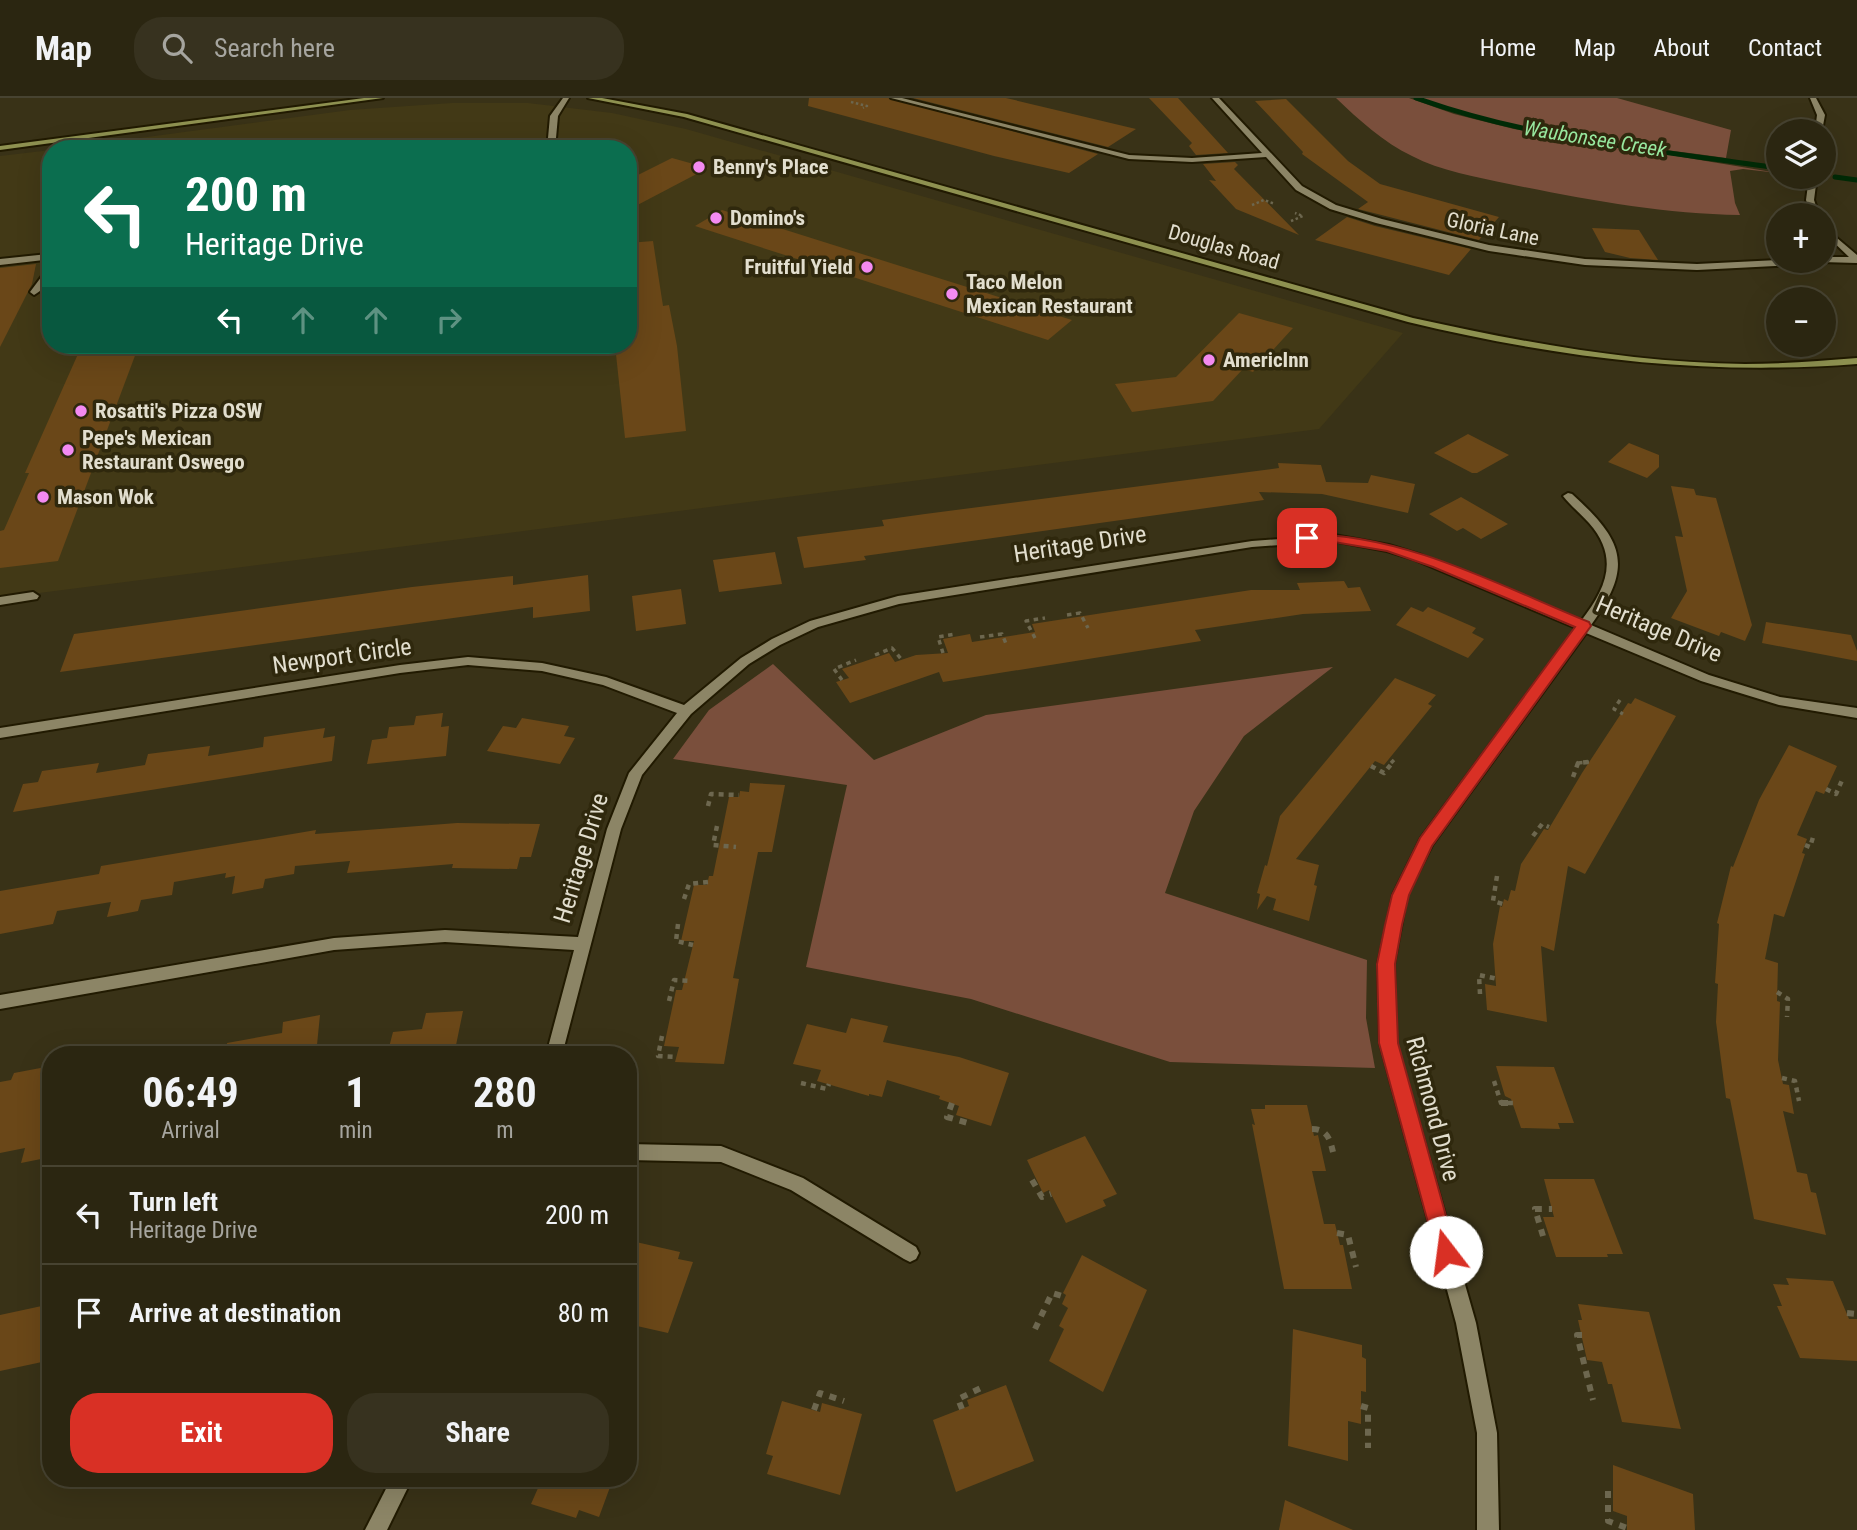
<!DOCTYPE html>
<html lang="en">
<head>
<meta charset="utf-8">
<style>
	:root { --surface:#2b2611; --page:#37321f; --text:#f1f3f6; --muted:#a6a59f; --line:#474331; --accent:#d93025 }
	body { margin:0; font-family:"Roboto Condensed",sans-serif; background:var(--page); color:var(--text); height:100vh; display:flex; flex-direction:column; font-size:26px; white-space:nowrap }
	* { box-sizing:border-box; margin:0 }
	p { font-size:23px; color:var(--muted) }
	.icon { flex:none; width:38px; height:38px; fill:none; stroke:currentColor; stroke-width:2; stroke-linecap:round; stroke-linejoin:round }
	.map { position:relative; flex:1; overflow:hidden }
	.details { position:absolute; left:42px; top:948px; width:595px; height:441px; display:flex; flex-direction:column; background:var(--surface); border-radius:28px; box-shadow:0 7px 28px #0002,0 0 0 2px var(--line) }
	.details>* { flex:none }
	.banner { position:absolute; left:42px; top:42px; width:595px; height:214px; border-radius:28px; box-shadow:0 7px 28px #0002,0 0 0 2px var(--line); background:#0b6e4f; color:#fff; overflow:hidden }
	.controls { position:absolute; left:1766px; top:21px; display:grid; gap:14px }
	.controls a { display:grid; place-items:center; width:70px; height:70px; border-radius:50%; background:var(--surface); box-shadow:0 7px 28px #0002,0 0 0 2px var(--line); font-size:35px }
	.pin { position:absolute; display:grid; place-items:center; width:60px; height:60px; color:#fff; margin:-30px; border-radius:14px; box-shadow:0 4px 10px #0006 }
	.me { position:absolute; width:77px; margin:-38px; rotate:345deg; stroke-linejoin:round; filter:drop-shadow(0 0 5px #0008) }
	.turn { display:flex; align-items:center; gap:24px; height:147px; padding:0 28px; font-size:32px }
	.turn .icon { width:91px; height:91px; stroke-width:2.5 }
	.turn b { display:block; font-size:49px; line-height:60px }
	.lanes { display:flex; align-items:center; height:66px; padding:0 28px; background:#0003; justify-content:center; gap:35px; direction:ltr }
	.lanes .off { opacity:.35 }
	.eta { display:flex; justify-content:space-evenly; align-items:center; height:119px; text-align:center }
	.eta b { font-size:42px; font-weight:700; line-height:49px }
	.button { display:flex; gap:14px; margin-top:auto; padding:14px 28px }
	.button a { flex:1; height:80px; border-radius:28px; background:var(--accent); color:#fff; font-size:28px; font-weight:700; line-height:80px; text-align:center }
	.button a+a { background:var(--page); color:var(--text) }
	ul { padding:0; list-style:none }
	li { display:flex; align-items:center; gap:21px; height:98px; padding:0 28px; border-top:2px solid var(--line) }
	li div { flex:1 }
	li b { display:block; font-size:26px }
	li em { font-style:normal }
	header { display:flex; align-items:center; gap:42px; box-sizing:border-box; height:98px; padding:0 35px; background:var(--surface); border-bottom:2px solid var(--line) }
	header strong { font-size:33px }
	nav { display:flex; gap:38px; margin-inline-start:auto; font-size:24px }
	.search { width:490px; height:63px; background:var(--page); display:flex; align-items:center; gap:18px; box-sizing:border-box; padding:0 24px; border-radius:28px; color:var(--muted); font-size:26px }
	.map>svg:first-child { display:block }
	.built { fill:#423916 }
	.green { fill:#7a4f3c }
	.lines { fill:none; stroke-linecap:round; stroke-linejoin:round }
	.stream { stroke:#002a06; stroke-width:5 }
	.building { fill:#6a4718 }
	.lane-casing { stroke:#211a01; stroke-width:4 }
	.street-casing { stroke:#211a01; stroke-width:4 }
	.secondary-casing { stroke:#211a01; stroke-width:4 }
	.path-far3 { stroke:#6d674f; stroke-width:2.5; stroke-dasharray:2.5 2.5; stroke-linecap:butt }
	.path-far2 { stroke:#6d674f; stroke-width:3.5; stroke-dasharray:4.5 4.5; stroke-linecap:butt }
	.path-far1 { stroke:#6d674f; stroke-width:4.5; stroke-dasharray:5 5; stroke-linecap:butt }
	.path { stroke:#6d674f; stroke-width:6; stroke-dasharray:7 7; stroke-linecap:butt }
	.lane { fill:#8c8566; fill-rule:evenodd }
	.street { fill:#8c8566; fill-rule:evenodd }
	.secondary { fill:#8e9150; fill-rule:evenodd }
	.route { fill:#d93025; stroke:#8d1f18; stroke-width:2 }
	.poi-dot { fill:#f38af1; stroke:#2f280d; stroke-width:2.5 }
	.labels { text-anchor:middle; dominant-baseline:central; stroke-width:7; stroke-linejoin:round; paint-order:stroke }
	.far-water-label { font-size:21px; font-style:italic; fill:#97e79e; stroke:#2f280d }
	.far-poi-label { font-size:21px; font-weight:bold; fill:#e2dece; stroke:#2f280d; text-anchor:start }
	.far-street-label { font-size:21px; fill:#e2dece; stroke:#2f280d }
	.street-label { font-size:24px; fill:#e2dece; stroke:#2f280d }
</style>
</head>
<body>
<header>
<strong>Map</strong>
<div class="search"><svg class="icon" aria-label="search" viewBox="0 0 24 24"><circle cx="10" cy="10" r="6"/><path d="M15 15l6 6"/></svg>Search here</div>
<nav><a>Home</a><a>Map</a><a>About</a><a>Contact</a></nav>
</header>
<div class="map">
<svg width="1857" height="1432" viewBox="0 0 1857 1432">
	<rect width="100%" height="100%" fill="#393217"/>
	<polygon class="built" points="452,5 528,5 612,15 686,31 1403,235 1319,331 0,500 0,58 51,52 51,247 628,247 628,51 57,51 350,12"/>
	<g class="green">
		<path d="M1336,0H1409L1454,16L1514,31L1778,75L1743,71L1730,73L1735,105L1740,117C1663,116 1584,101 1509,86C1477,79 1440,73 1412,58C1383,44 1359,22 1336,0Z"/>
		<path d="M1420,0H1617L1731,32L1726,60C1624,46 1517,36 1420,0Z"/>
		<polygon points="773,566 874,662 986,617 1333,569 1244,638 1194,713 1165,795 1367,862 1366,920 1375,970 1170,964 971,901 806,869 847,687 673,661 709,612"/>
	</g>
	<g class="lines">
		<g class="stream">
			<path d="M1416,0C1533,42 1656,52 1778,70"/>
			<polyline points="1835,79 1857,82"/>
		</g>
	</g>
	<g class="building">
		<polygon points="809,0 888,0 1098,56 1069,75 994,58 808,8"/>
		<polygon points="913,0 1006,0 1136,31 1108,49"/>
		<polygon points="1149,0 1178,0 1228,55 1196,57 1189,48 1192,45"/>
		<polygon points="1286,1 1348,63 1380,86 1499,119 1479,142 1358,111 1368,104 1302,56 1303,54 1255,3"/>
		<polygon points="672,60 708,70 628,112 628,82"/>
		<polygon points="1235,64 1238,67 1234,71 1299,137 1236,111 1209,82 1216,83 1203,66"/>
		<polygon points="722,112 1072,222 1048,242 695,128"/>
		<polygon points="1347,119 1375,128 1471,151 1449,177 1315,142"/>
		<polygon points="1592,130 1639,132 1658,162 1630,160 1605,154"/>
		<polygon points="653,143 663,208 669,207 677,248 686,333 625,340 615,247 628,247 628,145"/>
		<polygon points="36,166 32,186 0,249 0,170"/>
		<polygon points="1239,215 1293,230 1253,274 1243,271 1213,303 1132,314 1115,286 1176,279"/>
		<polygon points="82,247 139,247 58,463 0,470 0,433 4,432 29,375 25,375"/>
		<polygon points="1468,336 1509,357 1477,375 1472,375 1434,355"/>
		<polygon points="1629,345 1659,357 1659,369 1647,380 1608,364"/>
		<polygon points="1278,365 1321,367 1326,384 1368,385 1371,377 1415,386 1408,415 1322,396 1259,394 1264,402 864,458 866,462 804,470 797,439 884,428 882,422 925,416 1279,370"/>
		<polygon points="1671,388 1694,391 1696,397 1716,400 1752,527 1745,543 1721,534 1719,538 1671,520 1687,493 1675,438 1683,439"/>
		<polygon points="1461,399 1508,426 1481,441 1463,430 1457,433 1429,416"/>
		<polygon points="775,454 782,486 719,494 713,462"/>
		<polygon points="588,477 590,513 533,520 533,509 60,574 74,536 412,489 513,478 513,487"/>
		<polygon points="1344,483 1348,490 1360,489 1371,513 1303,516 1195,532 1201,543 943,584 939,574 850,605 836,584 849,580 842,571 889,555 895,564 916,557 948,555 943,541 970,536 972,544 1035,534 1032,526 1251,492 1300,492 1297,485"/>
		<polygon points="681,491 686,526 636,533 632,498"/>
		<polygon points="1411,509 1423,514 1428,509 1476,530 1472,535 1484,541 1468,560 1396,527"/>
		<polygon points="1766,524 1851,537 1857,553 1857,563 1762,545"/>
		<polygon points="1395,580 1436,597 1428,606 1432,608 1384,667 1375,663 1296,761 1319,767 1314,787 1317,788 1309,823 1273,812 1276,801 1267,798 1257,812 1260,796 1257,795 1265,767 1267,768 1280,718"/>
		<polygon points="1635,600 1676,618 1585,776 1568,768 1554,853 1541,848 1547,924 1487,912 1485,886 1496,888 1493,846 1500,808 1502,809 1504,801 1508,803 1511,792 1515,793 1521,766 1544,731 1548,732 1582,675 1628,605 1631,606"/>
		<polygon points="443,615 441,629 449,628 446,658 367,666 372,642 387,640 389,629 414,627 416,618"/>
		<polygon points="522,620 569,628 564,638 575,640 560,666 487,653 503,628 516,630"/>
		<polygon points="325,630 323,640 335,638 332,663 13,714 23,686 38,684 42,673 99,665 96,675 145,667 148,656 210,648 208,658 263,649 264,639"/>
		<polygon points="1789,647 1837,668 1824,696 1816,693 1797,737 1807,741 1802,755 1805,756 1784,819 1774,816 1765,861 1778,865 1777,903 1780,904 1778,962 1783,986 1789,987 1794,1016 1783,1013 1797,1074 1807,1076 1811,1094 1816,1095 1826,1137 1754,1121 1730,1001 1726,1000 1716,924 1718,886 1715,885 1719,826 1717,825 1731,768 1733,769 1759,702"/>
		<polygon points="750,685 785,687 772,754 758,754 733,880 739,881 724,966 675,964 679,949 664,948 676,892 682,892 694,843 681,843 694,787 707,787 709,778 713,778 729,699 739,699 740,693 749,694"/>
		<polygon points="457,725 540,726 531,759 520,759 517,771 452,770 453,766 347,775 350,763 295,768 294,776 265,781 263,790 232,796 235,778 225,780 226,775 174,784 172,797 141,802 138,813 107,819 111,804 57,813 53,826 0,836 0,793 99,776 101,768 316,732 315,736"/>
		<polygon points="463,913 454,957 387,957 393,934 422,931 426,915"/>
		<polygon points="320,917 316,957 228,957 227,945 282,935 283,924"/>
		<polygon points="851,920 888,928 883,944 959,959 1009,975 991,1028 956,1017 959,1008 939,1001 940,998 887,982 882,999 869,996 869,998 817,983 821,972 793,966 807,926 846,935"/>
		<polygon points="51,968 51,1059 21,1065 25,1050 0,1055 0,984 11,982 14,975"/>
		<polygon points="1496,968 1554,969 1574,1025 1558,1025 1560,1031 1521,1030 1511,1001 1505,998"/>
		<polygon points="1265,1007 1307,1007 1314,1038 1318,1037 1326,1073 1312,1073 1324,1126 1335,1126 1340,1147 1343,1147 1352,1191 1284,1191 1252,1026 1255,1027 1251,1011 1265,1011"/>
		<polygon points="1085,1038 1117,1096 1103,1102 1106,1108 1066,1125 1049,1092 1043,1095 1027,1062"/>
		<polygon points="1544,1081 1594,1081 1623,1156 1607,1156 1608,1159 1556,1159 1543,1119 1554,1119"/>
		<polygon points="636,1144 680,1154 678,1161 693,1164 668,1235 628,1226 628,1164"/>
		<polygon points="1082,1157 1147,1192 1103,1294 1049,1263 1064,1231 1059,1228 1068,1210 1062,1206 1066,1197 1063,1195"/>
		<polygon points="1786,1180 1833,1183 1849,1221 1857,1221 1857,1263 1800,1260 1777,1208 1782,1208 1773,1186 1789,1187"/>
		<polygon points="51,1206 51,1227 42,1264 0,1273 0,1217"/>
		<polygon points="1578,1206 1649,1214 1681,1331 1622,1324 1612,1286 1608,1286 1602,1264 1587,1262 1578,1222 1582,1222"/>
		<polygon points="1293,1231 1362,1247 1362,1259 1366,1261 1366,1294 1361,1293 1361,1326 1348,1323 1348,1363 1288,1348"/>
		<polygon points="1006,1287 1034,1363 956,1394 933,1322 969,1308 967,1302"/>
		<polygon points="782,1303 820,1314 822,1305 862,1316 840,1397 767,1376 773,1358 766,1356"/>
		<polygon points="1613,1367 1693,1396 1695,1432 1627,1432 1627,1418 1613,1413"/>
		<polygon points="542,1381 613,1381 599,1419 579,1412 576,1420 531,1406"/>
		<polygon points="1285,1402 1353,1432 1279,1432"/>
	</g>
	<g class="lines">
		<g class="lane-casing">
			<g id="lane">
				<polygon points="563,0 569,0 558,18 555,51 547,51 550,18"/>
				<path d="M48,156L51,157C51,174 50,188 34,197L30,194L42,178L44,162L0,167V161Z"/>
				<polygon points="33,494 39,498 37,501 0,507 0,499"/>
			</g>
		</g>
		<g class="street-casing">
			<g id="street">
				<polygon points="891,0 902,0 1129,57 1192,60 1262,55 1212,0 1219,0 1302,88 1336,107 1382,121 1489,147 1585,161 1697,166 1778,162 1815,163 1811,166 1697,172 1585,167 1489,153 1376,125 1330,111 1296,92 1266,59 1192,64 1129,61"/>
				<polygon points="1810,0 1816,0 1825,17 1822,33 1815,33 1817,17"/>
				<polygon points="1809,79 1817,79 1814,102 1819,117 1811,117 1806,102"/>
				<polygon points="1824,129 1857,157 1857,165 1821,164 1824,159 1849,159 1824,135"/>
				<path d="M1568,395L1572,396C1624,443 1634,468 1591,527L1709,577L1780,599L1857,610V620L1779,607L1701,583L1586,535L1432,747L1407,797L1394,866L1396,945L1476,1225L1497,1335L1499,1432H1477V1335L1456,1225L1380,945L1378,866L1393,797L1421,740L1576,530L1413,461L1387,453L1334,443L1252,449L899,506L818,529L780,547L749,566L691,616L642,677L621,731L562,957H546L574,852L445,844L334,852L0,911V897L334,840L445,832L578,839L607,731L629,675L677,615L603,587L542,573L468,567L400,575L0,640V630L400,567L468,559L542,565L606,579L684,607L741,560L772,541L810,523L898,498L1252,443L1334,437L1389,447L1421,457L1581,523C1606,491 1620,460 1589,425C1581,416 1571,408 1563,398Z"/>
				<polygon points="628,1046 721,1048 803,1080 916,1149 919,1155 916,1161 910,1164 904,1161 791,1092 721,1064 628,1062"/>
				<polygon points="391,1381 412,1381 387,1432 365,1432"/>
			</g>
		</g>
		<g class="secondary-casing">
			<g id="secondary">
				<polygon points="364,0 383,0 0,52 0,48"/>
				<path d="M588,0H602L687,16L1413,220C1522,244 1633,265 1745,266C1783,266 1820,263 1857,260V266C1702,278 1558,260 1408,224L684,19Z"/>
			</g>
		</g>
		<g class="path-far3">
			<polyline points="851,4 867,8 863,10"/>
			<polyline points="1252,107 1264,102 1275,106"/>
			<polyline points="1291,123 1303,118 1295,115"/>
		</g>
		<g class="path-far2">
			<polyline points="1067,517 1080,515 1088,530"/>
			<polyline points="980,539 1002,536 1007,548"/>
			<polyline points="1035,540 1026,523 1045,520"/>
			<polyline points="943,555 938,539 955,536"/>
			<polyline points="875,557 892,550 902,562"/>
			<polyline points="842,582 834,571 856,562"/>
			<polyline points="1620,602 1614,611 1623,616"/>
			<polyline points="1391,665 1394,662"/>
			<polyline points="1578,665 1589,664"/>
		</g>
		<g class="path-far1">
			<polyline points="1371,668 1384,675 1393,664"/>
			<polyline points="1573,679 1578,665 1589,664"/>
			<polyline points="1826,691 1836,696 1843,680"/>
			<polyline points="708,708 711,696 739,697"/>
			<polyline points="717,728 713,747 736,749"/>
			<polyline points="1533,738 1542,726 1549,729"/>
			<polyline points="1805,747 1810,749 1814,736"/>
			<polyline points="1497,778 1493,803 1503,806"/>
			<polyline points="684,801 689,786 708,784"/>
			<polyline points="678,826 676,843 693,847"/>
			<polyline points="1777,894 1788,901 1787,919"/>
			<polyline points="1480,896 1479,877 1498,881"/>
			<polyline points="669,903 674,882 690,883"/>
			<polyline points="662,938 658,958 676,959"/>
			<polyline points="1782,980 1795,983 1799,1003"/>
			<polyline points="1494,983 1501,1005 1513,1005"/>
			<polyline points="801,985 827,991 829,986"/>
		</g>
		<g class="path">
			<polyline points="952,1005 947,1019 971,1026"/>
			<polyline points="1501,1005 1513,1005"/>
			<path d="M1312,1031C1327,1031 1330,1041 1333,1054"/>
			<polyline points="1032,1082 1042,1099 1051,1096"/>
			<polyline points="1337,1135 1348,1137 1356,1169"/>
			<polyline points="1543,1138 1535,1111 1552,1111"/>
			<polyline points="1847,1215 1857,1216"/>
			<polyline points="1035,1231 1052,1195 1065,1199"/>
			<polyline points="1582,1237 1577,1237 1593,1302"/>
			<polyline points="1361,1308 1368,1310 1368,1350"/>
			<polyline points="962,1311 958,1301 981,1290"/>
			<polyline points="814,1312 820,1295 844,1303"/>
			<polyline points="1608,1393 1608,1423 1627,1430"/>
		</g>
		<use href="#lane" class="lane"/>
		<use href="#street" class="street"/>
		<use href="#secondary" class="secondary"/>
	</g>
	<path class="route" d="M1307,436C1407,437 1498,487 1589,524L1591,528L1432,748L1409,797L1402,827L1395,866L1398,945L1456,1154L1453,1161L1446,1164L1439,1161L1436,1154L1379,945L1377,866L1385,827L1392,797L1420,740L1575,529L1433,469L1387,453L1334,444L1303,443V438Z"/>
	<g class="poi-dot">
		<circle cx="699" cy="69" r="7"/>
		<circle cx="716" cy="120" r="7"/>
		<circle cx="867" cy="169" r="7"/>
		<circle cx="952" cy="196" r="7"/>
		<circle cx="1209" cy="262" r="7"/>
		<circle cx="81" cy="313" r="7"/>
		<circle cx="68" cy="352" r="7"/>
		<circle cx="43" cy="399" r="7"/>
	</g>
	<g class="labels">
		<g class="far-water-label">
			<text transform="translate(1595 41) rotate(9)">Waubonsee Creek</text>
		</g>
		<g class="far-poi-label">
			<text x="713" y="69">Benny's Place</text>
			<text x="730" y="120">Domino's</text>
			<text x="853" y="169" text-anchor="end">Fruitful Yield</text>
			<text x="966" y="184">Taco Melon<tspan x="966" dy="24">Mexican Restaurant</tspan></text>
			<text x="1223" y="262">AmericInn</text>
			<text x="95" y="313">Rosatti's Pizza OSW</text>
			<text x="82" y="340">Pepe's Mexican<tspan x="82" dy="24">Restaurant Oswego</tspan></text>
			<text x="57" y="399">Mason Wok</text>
		</g>
		<g class="far-street-label">
			<text transform="translate(1493 131) rotate(12)">Gloria Lane</text>
			<text transform="translate(1224 149) rotate(16)">Douglas Road</text>
		</g>
		<g class="street-label">
			<text transform="translate(1080 446) rotate(-9)">Heritage Drive</text>
			<text transform="translate(1659 531) rotate(23)">Heritage Drive</text>
			<text transform="translate(342 558) rotate(-8)">Newport Circle</text>
			<text transform="translate(581 760) rotate(-73)">Heritage Drive</text>
			<text transform="translate(1433 1011) rotate(75)">Richmond Drive</text>
		</g>
	</g>
</svg>
<div class="controls">
<a><svg class="icon" aria-label="layers" viewBox="0 0 24 24"><path d="M12 4l9 5-9 5-9-5zM3 14l9 5 9-5"/></svg></a>
<a>+</a>
<a>−</a>
</div>
<div class="pin" style="left:1307px;top:440px;background:#d93025"><svg class="icon" aria-label="arrive" viewBox="0 0 24 24"><path d="M6 21V4h12l-3 4 3 4H6"/></svg></div>
<svg class="me" style="left:1446px;top:1154px" viewBox="-20 -20 40 40"><circle r="19" fill="#fff"/><path d="M0-13L10 11 0 6-10 11z" fill="#d93025"/></svg>
<div class="banner">
<div class="turn"><svg class="icon" aria-label="left" viewBox="0 0 24 24"><path d="M17 20v-9H6M10 6l-5 5 5 5"/></svg><div><b>200 m</b>Heritage Drive</div></div>
<div class="lanes"><svg class="icon" aria-label="left" viewBox="0 0 24 24"><path d="M17 20v-9H6M10 6l-5 5 5 5"/></svg><svg class="icon off" aria-label="ahead" viewBox="0 0 24 24"><path d="M12 20V5M6 11l6-6 6 6"/></svg><svg class="icon off" aria-label="ahead" viewBox="0 0 24 24"><path d="M12 20V5M6 11l6-6 6 6"/></svg><svg class="icon off" aria-label="right" viewBox="0 0 24 24"><path d="M7 20v-9h11M14 6l5 5-5 5"/></svg></div>
</div>
<section class="details">
<div class="eta">
<div><b>06:49</b><p>Arrival</p></div>
<div><b>1</b><p>min</p></div>
<div><b>280</b><p>m</p></div>
</div>
<ul>
<li><svg class="icon" aria-label="left" viewBox="0 0 24 24"><path d="M17 20v-9H6M10 6l-5 5 5 5"/></svg><div><b>Turn left</b><p>Heritage Drive</p></div><em>200 m</em></li>
<li><svg class="icon" aria-label="arrive" viewBox="0 0 24 24"><path d="M6 21V4h12l-3 4 3 4H6"/></svg><div><b>Arrive at destination</b></div><em>80 m</em></li>
</ul>
<div class="button"><a>Exit</a><a>Share</a></div>
</section>
</div>
</body>
</html>
